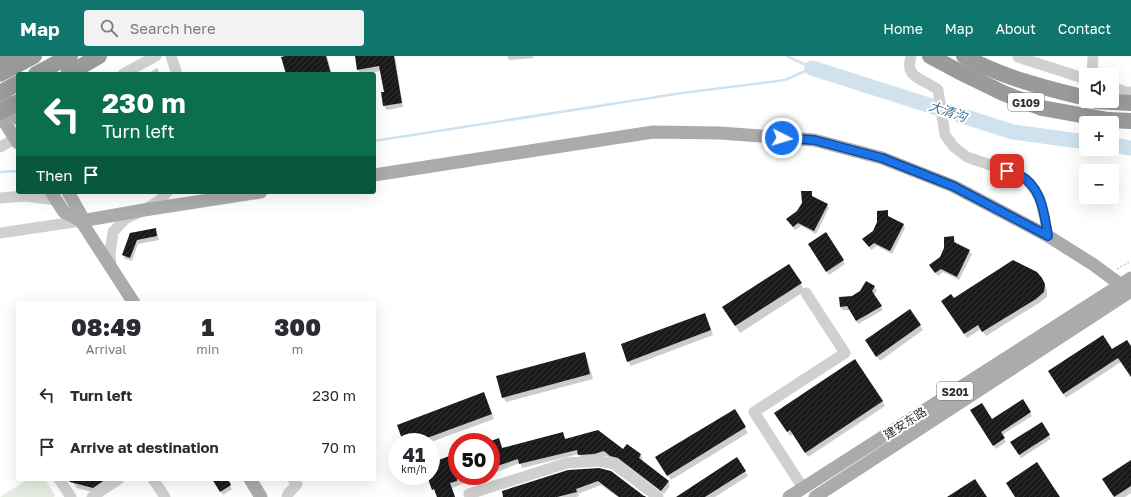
<!DOCTYPE html>
<html lang="en">
<head>
<meta charset="utf-8">
<style>
	:root { --surface:#fff; --page:#f2f2f3; --text:#2b2b33; --muted:#7c7c81; --accent:#0f766e }
	body { margin:0; font-family:"Golos Text","Noto Sans SC",sans-serif; background:var(--page); color:var(--text); height:100vh; display:flex; flex-direction:column; font-size:15px; white-space:nowrap }
	* { box-sizing:border-box; margin:0 }
	p { font-size:13px; color:var(--muted) }
	.icon { flex:none; width:22px; height:22px; fill:none; stroke:currentColor; stroke-width:2; stroke-linecap:round; stroke-linejoin:round }
	.map { position:relative; flex:1; overflow:hidden }
	.drawer { position:absolute; left:16px; top:245px; width:360px; height:180px; display:flex; flex-direction:column; background:var(--surface); border-radius:4px; box-shadow:0 4px 16px #0002 }
	.drawer>* { flex:none }
	.top-card { position:absolute; left:16px; top:16px; width:360px; height:122px; border-radius:4px; box-shadow:0 4px 16px #0002; background:#0b6e4f; color:#fff; overflow:hidden }
	.controls { position:absolute; left:1079px; top:12px; display:grid; gap:8px }
	.controls a { display:grid; place-items:center; width:40px; height:40px; border-radius:4px; background:var(--surface); box-shadow:0 4px 16px #0002; font-size:20px }
	.speed { position:absolute; left:388px; top:377px; display:flex; gap:8px; font-size:20px; font-weight:700; text-align:center }
	.speed>* { display:grid; place-content:center; width:52px; height:52px; border-radius:50%; background:var(--surface); box-shadow:0 4px 16px #0002; line-height:1 }
	.speed small { font-size:10px; font-weight:400 }
	.speed .limit { border:6px solid #d22; background:#fff; color:#111 }
	.pin { position:absolute; display:grid; place-items:center; width:34px; height:34px; color:#fff; margin:-17px; border-radius:8px; box-shadow:0 2px 6px #0006 }
	.me { position:absolute; width:44px; margin:-22px; rotate:95deg; stroke-linejoin:round; filter:drop-shadow(0 0 3px #0008) }
	.turn { display:flex; align-items:center; gap:14px; height:84px; padding:0 20px; font-size:18px }
	.turn .icon { width:52px; height:52px; stroke-width:2.5 }
	.turn b { display:block; font-size:28px; line-height:34px }
	.then { display:flex; align-items:center; height:38px; padding:0 20px; background:#0003; gap:8px; font-size:15px }
	.eta { display:flex; justify-content:space-evenly; align-items:center; height:68px; text-align:center }
	.eta b { font-size:24px; font-weight:800; line-height:28px }
	ul { padding:0; list-style:none }
	li { display:flex; align-items:center; gap:12px; height:52px; padding:0 20px }
	li div { flex:1 }
	li b { display:block; font-size:15px }
	li em { font-style:normal }
	header { display:flex; align-items:center; gap:24px; box-sizing:border-box; height:56px; padding:0 20px; background:var(--accent); color:#fff }
	header strong { font-size:19px }
	nav { display:flex; gap:22px; margin-inline-start:auto; font-size:14px }
	.search { width:280px; height:36px; background:var(--page); display:flex; align-items:center; gap:10px; box-sizing:border-box; padding:0 14px; border-radius:4px; color:var(--muted); font-size:15px }
	.map>svg:first-child { display:block }
	.garden { fill:#e6ecdf }
	.shadow { fill:#0003 }
	.lines { fill:none; stroke-linecap:round; stroke-linejoin:round }
	.stream { stroke:#cfe2ee; stroke-width:2.5 }
	.river { stroke:#cfe2ee; stroke-width:15 }
	.building { fill:url(#building-hatch) }
	.path { stroke:#cdcdcd; stroke-width:1.5; stroke-dasharray:2 2; stroke-linecap:butt }
	.minor { stroke:#d0d0d0; stroke-width:11 }
	.major { stroke:#ababab; stroke-width:13 }
	.highway { stroke:#9a9a9a; stroke-width:16 }
	.highway-bridge { stroke:#9a9a9a; stroke-width:16 }
	.route-casing { stroke:#114b97; stroke-width:10 }
	.route { stroke:#1a73e8; stroke-width:7 }
	.labels { text-anchor:middle; dominant-baseline:central; stroke-width:4; stroke-linejoin:round; paint-order:stroke }
	.shield { fill:#fff; stroke:#707070; stroke-width:1 }
	.shield-label { font-size:11px; font-weight:bold; fill:#333 }
	.street-label { font-size:12px; fill:#333; stroke:#fff }
	.water-label { font-size:13px; font-style:italic; fill:#3f7597; stroke:#fff }
</style>
</head>
<body>
<header>
<strong>Map</strong>
<div class="search"><svg class="icon" aria-label="search" viewBox="0 0 24 24"><circle cx="10" cy="10" r="6"/><path d="M15 15l6 6"/></svg>Search here</div>
<nav><a>Home</a><a>Map</a><a>About</a><a>Contact</a></nav>
</header>
<div class="map">
<svg width="1131" height="441" viewBox="0 0 1131 441">
	<defs>
		<pattern id="building-hatch" width="6" height="6" patternUnits="userSpaceOnUse"><rect width="6" height="6" fill="#1a1a1a"/><path d="M-1 1l2-2M0 6l6-6M5 7l2-2" fill="none" stroke="#333"/></pattern>
	</defs>
	<rect width="100%" height="100%" fill="#fff"/>
	<polygon class="garden" points="28,423 45,423 55,440 53,441 0,441"/>
	<g class="shadow">
		<polygon points="289,0 327,0 332,18 287,18"/>
		<polygon points="356,0 395,0 403,51 387,54 384,50 385,37 381,15 361,18 358,14"/>
		<polygon points="507,0 533,0 534,2 509,4"/>
		<polygon points="157,12 160,18 147,18"/>
		<polygon points="811,136 813,142 827,149 829,152 816,178 801,170 795,174 790,167"/>
		<polygon points="887,155 889,162 903,168 905,172 892,198 877,190 871,194 866,186"/>
		<polygon points="155,173 157,177 159,184 138,188 132,205 125,203 123,199 131,178"/>
		<polygon points="825,177 845,208 829,219 809,188"/>
		<polygon points="954,181 956,188 969,195 972,198 959,224 943,216 938,220 932,213 941,201 945,192"/>
		<polygon points="789,209 805,235 740,277 728,258"/>
		<polygon points="1041,222 1047,234 1047,241 1039,247 986,280 981,273 967,282 945,250 953,243"/>
		<polygon points="874,231 877,234 874,239 883,254 858,268 850,254 843,254 840,251"/>
		<polygon points="910,254 923,274 880,305 869,289"/>
		<polygon points="705,258 713,279 631,310 628,305"/>
		<polygon points="1131,292 1131,320 1121,306 1066,342 1051,320 1112,294"/>
		<polygon points="584,298 587,302 593,323 506,346 503,341"/>
		<polygon points="484,338 494,363 431,386 404,386"/>
		<polygon points="1023,344 1032,360 1002,379 1006,386 996,393 973,358 992,364"/>
		<polygon points="882,345 885,350 808,401 793,378 790,380 778,362"/>
		<polygon points="734,354 748,377 671,424 657,402"/>
		<polygon points="1041,367 1051,383 1021,402 1011,387"/>
		<polygon points="563,377 566,384 623,395 627,389 641,399 643,404 642,406 668,425 670,430 664,438 622,407 613,404 607,400 597,403 582,403 579,398 522,412 520,407 491,418 491,386 490,386 498,383 503,393"/>
		<polygon points="457,398 457,420 484,420 452,432 455,441 437,441 429,420 431,420 431,408"/>
		<polygon points="1131,405 1131,437 1125,441 1115,441 1106,428"/>
		<polygon points="599,413 643,441 618,441 601,429 578,438 579,440 576,441 504,441"/>
		<polygon points="745,415 748,420 715,441 685,441"/>
		<polygon points="71,423 116,423 96,437 77,432"/>
		<polygon points="213,423 226,423 232,433 223,439"/>
	</g>
	<g class="lines">
		<g class="stream">
			<polyline points="787,0 812,12"/>
			<polyline points="374,85 682,37 785,24 812,12"/>
			<polyline points="0,116 18,115"/>
		</g>
		<g class="river">
			<polyline points="812,12 1013,76 1086,86"/>
			<polyline points="1112,89 1131,92"/>
		</g>
	</g>
	<g class="building">
		<polygon points="285,0 326,0 331,18 286,18 281,1"/>
		<polygon points="355,0 394,0 402,47 383,50 381,36 384,36 379,10 357,14"/>
		<polygon points="801,135 812,135 812,140 828,148 814,175 798,167 793,171 786,163 797,155 802,147"/>
		<polygon points="888,154 888,160 904,168 890,195 874,187 869,191 862,183 873,175 877,166 877,155"/>
		<polygon points="156,172 157,180 137,184 130,202 122,199 130,177"/>
		<polygon points="826,176 844,204 826,216 808,188"/>
		<polygon points="954,180 954,186 970,194 957,221 941,213 935,217 929,209 940,201 944,192 944,181"/>
		<polygon points="1013,204 1037,216 1042,222 1045,228 1044,236 1036,243 982,276 978,269 964,278 941,245 951,238 954,242"/>
		<polygon points="789,208 802,227 735,270 722,251"/>
		<polygon points="866,225 875,230 872,235 882,250 856,265 847,250 840,251 839,241 852,240 860,235"/>
		<polygon points="910,253 921,269 876,301 865,284"/>
		<polygon points="705,257 711,274 627,306 621,288"/>
		<polygon points="1103,279 1112,293 1127,284 1131,290 1131,321 1118,302 1063,338 1048,315"/>
		<polygon points="585,296 590,318 502,342 496,320"/>
		<polygon points="855,303 883,345 805,397 790,374 787,376 774,357"/>
		<polygon points="484,336 492,358 416,386 403,386 397,369"/>
		<polygon points="1023,343 1031,356 1001,376 1005,382 993,390 970,354 982,347 992,363"/>
		<polygon points="735,353 746,371 667,420 655,401"/>
		<polygon points="1042,366 1050,379 1019,399 1010,386"/>
		<polygon points="598,374 623,393 627,388 641,398 639,402 669,425 661,435 618,402 610,400 604,395 594,398 578,399 577,394 519,408 518,403 491,412 491,385 499,382 502,392 563,376 565,383"/>
		<polygon points="457,397 457,425 450,427 455,441 437,441 434,433 432,434 427,420 431,420 431,407"/>
		<polygon points="737,401 746,415 705,441 676,441"/>
		<polygon points="1131,404 1131,430 1114,441 1102,423"/>
		<polygon points="1037,406 1060,441 1015,441 1006,427"/>
		<polygon points="599,412 611,415 644,440 645,440 646,441 619,441 598,425 576,433 577,436 557,441 503,441 502,435 568,414"/>
		<polygon points="67,423 106,423 93,432 70,426"/>
		<polygon points="212,423 228,423 231,429 220,436"/>
		<polygon points="975,423 987,441 947,441"/>
	</g>
	<g class="lines">
		<polyline class="path" points="1117,213 1131,205"/>
		<g class="minor">
			<polyline points="171,0 177,18"/>
			<path d="M911,0C904,24 924,22 938,34L945,79L954,91L967,101L1020,119C1043,136 1043,154 1048,180"/>
			<polyline points="1018,1 1086,23"/>
			<polyline points="123,18 156,0"/>
			<polyline points="1092,19 1093,0"/>
			<polyline points="1112,31 1128,37 1131,36"/>
			<polyline points="0,91 15,83"/>
			<polyline points="0,142 25,140 56,144"/>
			<polyline points="0,177 81,165"/>
			<polyline points="111,211 110,197 113,176 125,163 144,154 159,145 167,136"/>
			<polyline points="59,423 71,441"/>
			<polyline points="153,423 165,441"/>
			<polyline points="803,432 754,356 845,297 806,237"/>
			<polyline points="469,438 567,407 600,405 614,408 658,441"/>
			<polyline points="92,441 119,423"/>
			<polyline points="287,441 288,438 297,428 293,423"/>
		</g>
		<g class="major">
			<polyline points="5,43 18,63"/>
			<polyline points="0,59 18,87"/>
			<polyline points="374,119 653,76 720,77 814,84 882,102 953,130 1048,180 1094,209 1121,229"/>
			<polyline points="51,136 64,156 81,165 134,247"/>
			<polyline points="68,136 81,159 81,165"/>
			<polyline points="81,165 144,154 261,136"/>
			<polyline points="250,423 261,441"/>
			<polyline points="789,441 1131,222"/>
			<polyline points="815,441 1131,235"/>
		</g>
		<g class="highway">
			<polyline points="930,0 958,15 1003,37 1042,52 1108,64 1131,65"/>
			<path d="M964,0C1001,21 1045,32 1086,42"/>
			<polyline points="0,9 18,0"/>
			<polyline points="36,18 70,0"/>
			<polyline points="68,18 99,0"/>
			<polyline points="1096,45 1131,47"/>
			<polyline points="0,56 18,46"/>
		</g>
		<g class="highway-bridge">
			<polyline points="0,18 34,0"/>
			<polyline points="0,37 18,27"/>
		</g>
	</g>
	<g class="lines">
		<g class="route-casing">
			<path id="route" d="M782,82L814,84L882,102L953,130L1048,180C1044,158 1042,130 1019,119C1015,117 1011,116 1007,115"/>
		</g>
		<use href="#route" class="route"/>
	</g>
	<g class="labels">
		<g class="shield">
			<rect x="1008" y="37" width="36" height="18" rx="3"/>
			<rect x="937" y="326" width="36" height="18" rx="3"/>
		</g>
		<g class="shield-label">
			<text x="1026" y="46">G109</text>
			<text x="955" y="335">S201</text>
		</g>
		<g class="street-label">
			<text transform="translate(905 367) rotate(-33)">建安东路</text>
		</g>
		<g class="water-label">
			<text transform="translate(948 55) rotate(18)">大清沟</text>
		</g>
	</g>
</svg>
<div class="controls">
<a><svg class="icon" aria-label="sound" viewBox="0 0 24 24"><path d="M4 9h4l5-4v14l-5-4H4zM17 9q2 3 0 6"/></svg></a>
<a>+</a>
<a>−</a>
</div>
<div class="speed"><div>41<small>km/h</small></div><div class="limit">50</div></div>
<div class="pin" style="left:1007px;top:115px;background:#d93025"><svg class="icon" aria-label="arrive" viewBox="0 0 24 24"><path d="M6 21V4h12l-3 4 3 4H6"/></svg></div>
<svg class="me" style="left:782px;top:82px" viewBox="-20 -20 40 40"><circle r="17" fill="#1a73e8" stroke="#fff" stroke-width="3"/><path d="M0-11L8 9 0 5-8 9z" fill="#fff"/></svg>
<div class="top-card">
<div class="turn"><svg class="icon" aria-label="left" viewBox="0 0 24 24"><path d="M17 20v-9H6M10 6l-5 5 5 5"/></svg><div><b>230 m</b>Turn left</div></div>
<div class="then">Then<svg class="icon" aria-label="arrive" viewBox="0 0 24 24"><path d="M6 21V4h12l-3 4 3 4H6"/></svg></div>
</div>
<section class="drawer">
<div class="eta">
<div><b>08:49</b><p>Arrival</p></div>
<div><b>1</b><p>min</p></div>
<div><b>300</b><p>m</p></div>
</div>
<ul>
<li><svg class="icon" aria-label="left" viewBox="0 0 24 24"><path d="M17 20v-9H6M10 6l-5 5 5 5"/></svg><div><b>Turn left</b></div><em>230 m</em></li>
<li><svg class="icon" aria-label="arrive" viewBox="0 0 24 24"><path d="M6 21V4h12l-3 4 3 4H6"/></svg><div><b>Arrive at destination</b></div><em>70 m</em></li>
</ul>
</section>
</div>
</body>
</html>
